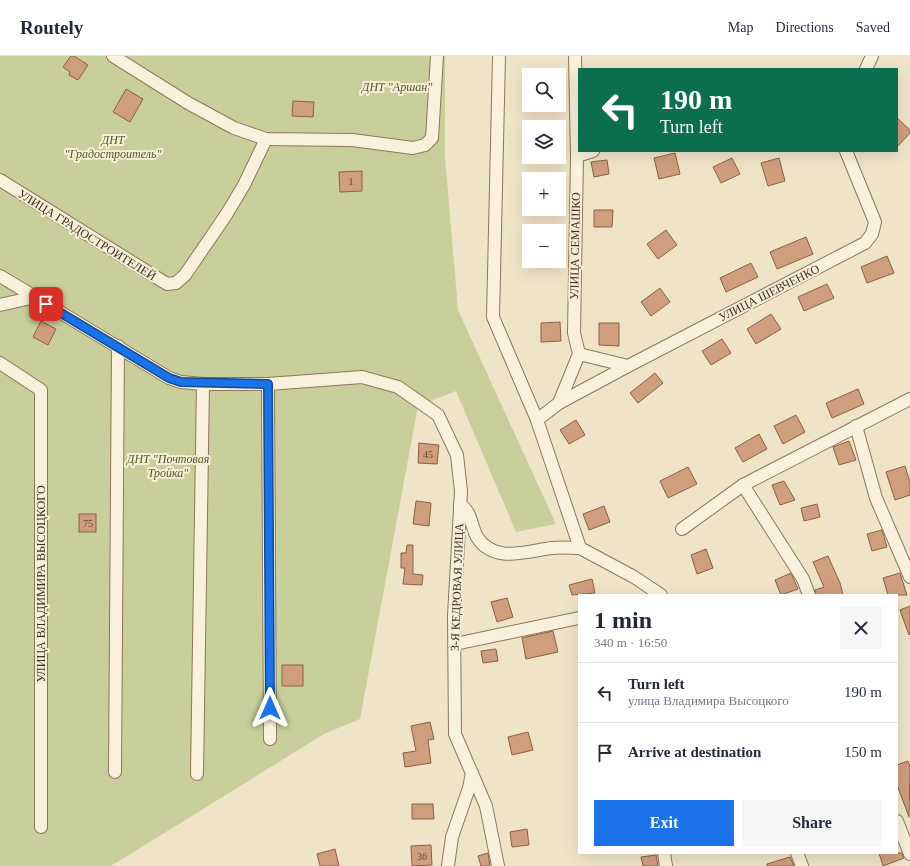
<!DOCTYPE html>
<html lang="en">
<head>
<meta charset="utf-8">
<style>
	:root { --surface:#fff; --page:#f6f6f7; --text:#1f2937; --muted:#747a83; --line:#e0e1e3; --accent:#1a73e8 }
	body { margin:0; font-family:Georgia,serif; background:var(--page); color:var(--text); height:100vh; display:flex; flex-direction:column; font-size:15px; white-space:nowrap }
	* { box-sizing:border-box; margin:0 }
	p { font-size:13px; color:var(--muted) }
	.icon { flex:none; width:22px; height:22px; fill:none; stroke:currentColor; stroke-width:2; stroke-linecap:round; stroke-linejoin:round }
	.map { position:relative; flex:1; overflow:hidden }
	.drawer { position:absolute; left:578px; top:538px; width:320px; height:260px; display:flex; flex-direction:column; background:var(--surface); border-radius:0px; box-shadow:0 4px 16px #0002 }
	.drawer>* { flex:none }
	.banner { position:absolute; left:578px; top:12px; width:320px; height:84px; border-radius:0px; box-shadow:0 4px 16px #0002; background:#0b6e4f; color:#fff; overflow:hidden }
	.controls { position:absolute; left:522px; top:12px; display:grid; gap:8px }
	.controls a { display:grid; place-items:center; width:44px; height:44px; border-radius:0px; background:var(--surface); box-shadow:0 4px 16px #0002; font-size:20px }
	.pin { position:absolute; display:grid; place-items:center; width:34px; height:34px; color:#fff; margin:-17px; border-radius:8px; box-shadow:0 2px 6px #0006 }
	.me { position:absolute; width:44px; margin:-22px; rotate:0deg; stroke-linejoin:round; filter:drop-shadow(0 0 3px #0008) }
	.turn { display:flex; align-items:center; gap:14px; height:84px; padding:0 16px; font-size:18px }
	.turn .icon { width:52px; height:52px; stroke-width:2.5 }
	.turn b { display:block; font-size:28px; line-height:34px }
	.round { display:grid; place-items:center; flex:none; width:42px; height:42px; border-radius:0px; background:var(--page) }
	.summary { display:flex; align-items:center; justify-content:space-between; height:68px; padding:0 16px }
	h1 { font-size:24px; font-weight:600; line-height:30px }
	.action { display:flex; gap:8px; margin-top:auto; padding:8px 16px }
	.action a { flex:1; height:46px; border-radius:0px; background:var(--accent); color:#fff; font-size:16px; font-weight:600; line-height:46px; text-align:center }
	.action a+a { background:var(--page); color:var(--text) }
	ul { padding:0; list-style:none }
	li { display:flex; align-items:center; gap:12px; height:60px; padding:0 16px; border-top:1px solid var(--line) }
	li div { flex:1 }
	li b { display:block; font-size:15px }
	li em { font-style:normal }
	header { display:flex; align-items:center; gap:24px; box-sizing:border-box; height:56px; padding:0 20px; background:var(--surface); border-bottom:1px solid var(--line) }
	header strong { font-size:19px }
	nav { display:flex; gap:22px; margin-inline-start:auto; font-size:14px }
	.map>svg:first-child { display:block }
	.green { fill:#c9cf9b }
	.building { fill:#cf9f7d; stroke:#8d5f41 }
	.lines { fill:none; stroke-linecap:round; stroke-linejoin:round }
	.street-casing { stroke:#8d765c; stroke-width:14 }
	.street { stroke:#faf1dc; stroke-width:12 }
	.route-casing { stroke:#114b97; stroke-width:10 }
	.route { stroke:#1a73e8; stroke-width:7 }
	.labels { text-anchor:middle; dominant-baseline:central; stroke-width:4; stroke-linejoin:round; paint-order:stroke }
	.number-label { font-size:10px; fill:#624a37 }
	.park-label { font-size:12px; font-style:italic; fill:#4d5a26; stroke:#f7eed8 }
	.street-label { font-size:12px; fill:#3d2e20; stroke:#f7eed8 }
</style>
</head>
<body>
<header>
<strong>Routely</strong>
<nav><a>Map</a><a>Directions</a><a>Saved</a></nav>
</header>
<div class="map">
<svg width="910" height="810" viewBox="0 0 910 810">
	<rect width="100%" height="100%" fill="#f0e4c8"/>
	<polygon class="green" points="0,0 445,0 445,101 458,254 556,468 516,476 456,335 418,350 360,663 324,678 111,810 0,810"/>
	<g class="building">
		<polygon points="71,0 74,0 88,9 78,24 69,19 70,16 63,11"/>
		<polygon points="126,33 143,43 130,66 113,56"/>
		<polygon points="293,45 314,46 313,61 292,60"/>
		<polygon points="897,62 910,74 910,77 897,91"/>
		<polygon points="675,97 680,118 659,123 654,102"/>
		<polygon points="732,102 740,118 721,127 713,111"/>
		<polygon points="779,102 785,125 768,130 761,107"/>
		<polygon points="607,104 609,118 594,121 591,106"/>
		<polygon points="362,115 362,135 340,136 339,116"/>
		<polygon points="594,154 613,154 612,171 594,171"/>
		<polygon points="666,174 677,189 658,203 647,188"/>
		<polygon points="806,181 813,198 777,213 770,196"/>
		<polygon points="887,200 894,217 867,227 861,211"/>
		<polygon points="751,207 758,221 726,236 720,222"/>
		<polygon points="827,228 834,242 804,255 798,241"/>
		<polygon points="660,232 670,246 651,260 641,246"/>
		<polygon points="771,258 781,273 756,288 747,273"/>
		<polygon points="41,265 56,273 48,289 33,281"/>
		<polygon points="560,266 561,285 541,286 541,267"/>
		<polygon points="599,267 619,267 619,290 599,289"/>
		<polygon points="722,283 731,297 711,309 702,295"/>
		<polygon points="655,317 663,327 638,347 630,337"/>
		<polygon points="858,333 864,348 832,362 826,347"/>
		<polygon points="796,359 805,376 783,388 774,370"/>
		<polygon points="576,364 585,379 569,388 560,374"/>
		<polygon points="759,378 767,393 743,406 735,392"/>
		<polygon points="849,385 856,404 839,409 833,391"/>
		<polygon points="419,387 439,389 437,408 418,407"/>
		<polygon points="905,410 910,426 910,439 895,444 886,416"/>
		<polygon points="688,411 697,428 668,442 660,425"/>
		<polygon points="784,425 795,444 780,449 772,429"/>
		<polygon points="416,445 431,447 429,470 413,468"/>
		<polygon points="817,448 820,461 804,465 801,452"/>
		<polygon points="604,450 610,466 589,474 583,458"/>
		<rect x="79" y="458" width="17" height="18"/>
		<polygon points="882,474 887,491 872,495 867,478"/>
		<polygon points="407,489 413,489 413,518 423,519 422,529 403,528 405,512 401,512 401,497 406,497"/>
		<polygon points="706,493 713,512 697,518 691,499"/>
		<polygon points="828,500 840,527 843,539 816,539 815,534 824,531 813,506"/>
		<polygon points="791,517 798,533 781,539 775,524"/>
		<polygon points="900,517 907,539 888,539 883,522"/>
		<polygon points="592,523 595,537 572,539 569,529"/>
		<polygon points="507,542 513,561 497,566 491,546"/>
		<polygon points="910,550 910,578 909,579 900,554"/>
		<polygon points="553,575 558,596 526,603 522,582"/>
		<polygon points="496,593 498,605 483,607 481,595"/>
		<rect x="282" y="609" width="21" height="21"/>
		<polygon points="430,666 434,683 428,684 431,707 405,711 403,697 416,695 411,670"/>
		<polygon points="528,676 533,694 512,699 508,681"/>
		<polygon points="908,705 910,710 909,761 897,729 897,709"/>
		<polygon points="412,748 433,748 434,763 412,763"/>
		<polygon points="527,773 529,789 512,791 510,776"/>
		<polygon points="431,789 432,809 412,810 411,790"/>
		<polygon points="335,793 339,810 320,810 317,798"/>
		<polygon points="488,797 490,810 481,810 478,800"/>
		<polygon points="879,797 902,797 904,802 883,810"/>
		<polygon points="656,799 658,810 643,810 641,801"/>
		<polygon points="790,801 794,810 767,810 767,808"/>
	</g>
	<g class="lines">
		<g class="street-casing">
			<g id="street">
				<polyline points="113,0 188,47 234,72 266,83 352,84 413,92 425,89 432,82 437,0"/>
				<polyline points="499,0 493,261 537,364 580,492 634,521 661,539"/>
				<polyline points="866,13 872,0"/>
				<polyline points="577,100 593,95"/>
				<polyline points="0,124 167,228 176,227 185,219 226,159 244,129 266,83"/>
				<polyline points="0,220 35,241"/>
				<polyline points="0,249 35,241 169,322 181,326 203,328 197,718"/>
				<polyline points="579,298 628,310 865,187 872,178 875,166 846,95"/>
				<polyline points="0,307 41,334 41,771"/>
				<polyline points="203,328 268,328 270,683"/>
				<polyline points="268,328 362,321 398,331 438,359 457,399 461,435 454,560 455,678 486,750 498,810"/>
				<polyline points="559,347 628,310"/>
				<polyline points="537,364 559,347 579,298 574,277 577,100 575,0"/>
				<polyline points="856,370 876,442 910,521"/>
				<polyline points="743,429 803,523 809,539"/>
				<path d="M460,449C471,454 471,470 477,481C494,508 527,495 552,492C561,491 571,492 580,492"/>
				<polyline points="682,473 743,429 910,343"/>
				<polyline points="455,588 579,562"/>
				<polyline points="115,716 118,290"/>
				<polyline points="897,765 910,798"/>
				<polyline points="664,797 666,810"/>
				<polyline points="797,797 802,810"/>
				<polyline points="448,810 452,781 469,732 472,717"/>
			</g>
		</g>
		<use href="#street" class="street"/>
	</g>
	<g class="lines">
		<g class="route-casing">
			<polyline id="route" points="46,248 169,322 181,326 268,328 270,652"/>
		</g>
		<use href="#route" class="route"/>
	</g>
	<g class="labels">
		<g class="number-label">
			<text x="351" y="125">1</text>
			<text x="428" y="398">45</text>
			<text x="88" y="467">75</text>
			<text x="422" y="800">36</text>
		</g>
		<g class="park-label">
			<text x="397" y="31">ДНТ "Аршан"</text>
			<text x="113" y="84">ДНТ<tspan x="113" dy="14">"Градостроитель"</tspan></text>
			<text x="168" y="403">ДНТ "Почтовая<tspan x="168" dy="14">Тройка"</tspan></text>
		</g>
		<g class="street-label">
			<text transform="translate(87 179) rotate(32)">УЛИЦА ГРАДОСТРОИТЕЛЕЙ</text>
			<text transform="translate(575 190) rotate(-89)">УЛИЦА СЕМАШКО</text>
			<text transform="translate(769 237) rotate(-27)">УЛИЦА ШЕВЧЕНКО</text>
			<text transform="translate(41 528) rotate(-90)">УЛИЦА ВЛАДИМИРА ВЫСОЦКОГО</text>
			<text transform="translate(457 531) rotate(-88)">3-Я КЕДРОВАЯ УЛИЦА</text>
		</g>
	</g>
</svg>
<div class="controls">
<a><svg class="icon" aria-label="search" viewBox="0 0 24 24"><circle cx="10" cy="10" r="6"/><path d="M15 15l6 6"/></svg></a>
<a><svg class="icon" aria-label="layers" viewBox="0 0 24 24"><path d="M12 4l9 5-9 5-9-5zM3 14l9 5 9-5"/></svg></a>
<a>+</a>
<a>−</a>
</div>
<div class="pin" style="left:46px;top:248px;background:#d93025"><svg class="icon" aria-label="arrive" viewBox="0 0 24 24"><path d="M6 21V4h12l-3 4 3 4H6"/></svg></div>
<svg class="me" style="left:270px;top:652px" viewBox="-20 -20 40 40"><path d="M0-17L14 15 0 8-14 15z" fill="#1a73e8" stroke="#fff" stroke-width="4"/></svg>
<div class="banner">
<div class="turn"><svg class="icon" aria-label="left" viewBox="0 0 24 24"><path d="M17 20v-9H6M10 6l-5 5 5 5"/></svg><div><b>190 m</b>Turn left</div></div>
</div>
<section class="drawer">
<div class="summary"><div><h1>1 min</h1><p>340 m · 16:50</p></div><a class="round"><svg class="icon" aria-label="close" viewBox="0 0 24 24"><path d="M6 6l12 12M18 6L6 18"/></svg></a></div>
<ul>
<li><svg class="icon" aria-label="left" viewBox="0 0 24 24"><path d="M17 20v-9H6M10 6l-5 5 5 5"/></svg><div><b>Turn left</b><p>улица Владимира Высоцкого</p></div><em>190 m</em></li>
<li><svg class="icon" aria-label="arrive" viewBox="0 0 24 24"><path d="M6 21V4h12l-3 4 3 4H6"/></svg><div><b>Arrive at destination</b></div><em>150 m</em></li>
</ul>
<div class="action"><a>Exit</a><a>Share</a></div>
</section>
</div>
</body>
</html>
